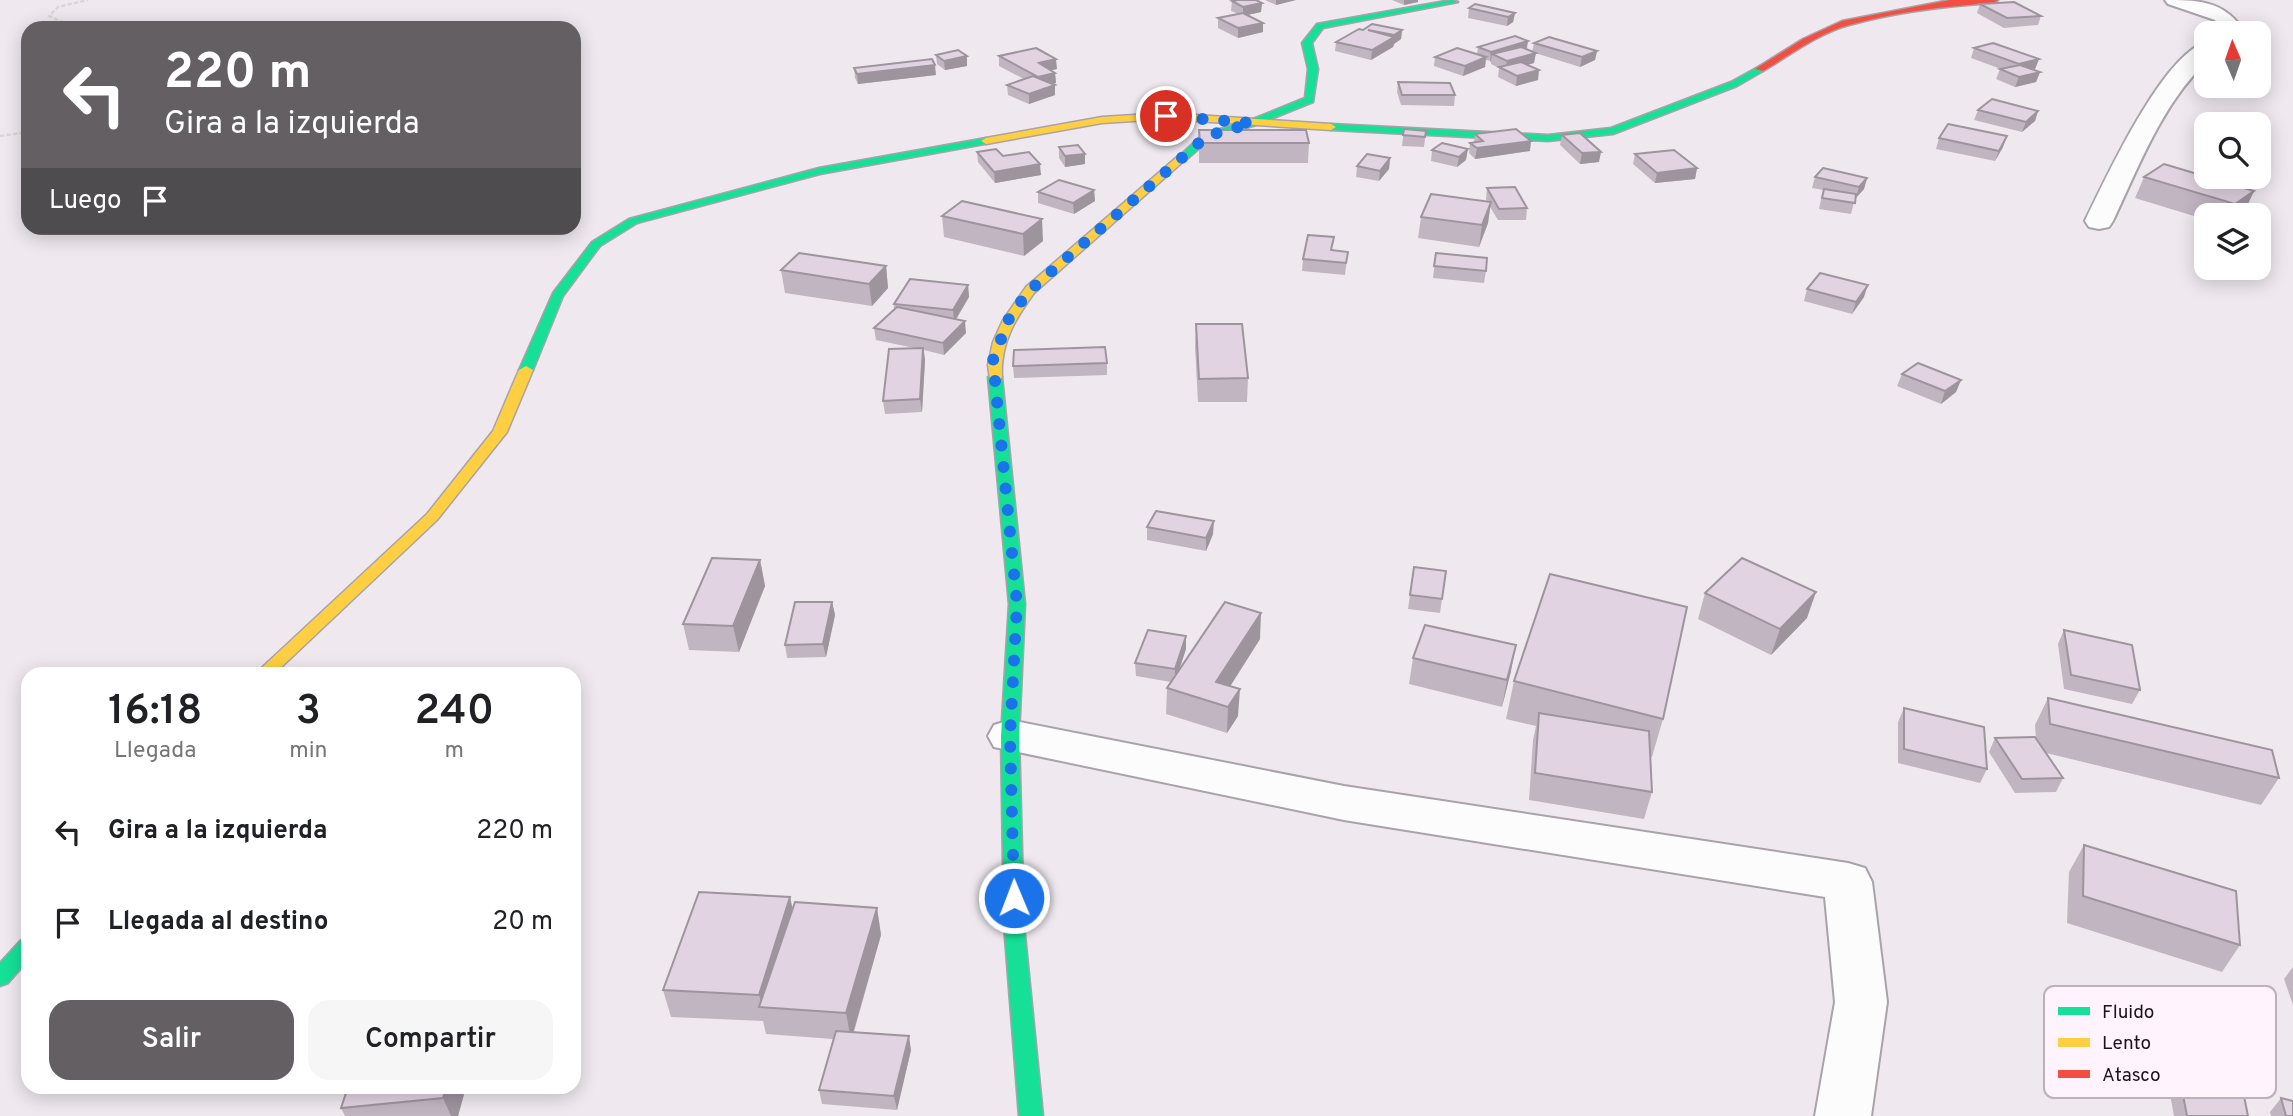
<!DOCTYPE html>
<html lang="es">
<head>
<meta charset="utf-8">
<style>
	:root { --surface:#fff; --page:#f6f6f6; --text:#202124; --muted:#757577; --accent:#635f63 }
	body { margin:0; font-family:Overpass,sans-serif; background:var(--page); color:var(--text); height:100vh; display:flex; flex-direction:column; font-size:26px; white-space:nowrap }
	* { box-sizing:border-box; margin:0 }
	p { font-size:23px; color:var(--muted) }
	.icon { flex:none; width:38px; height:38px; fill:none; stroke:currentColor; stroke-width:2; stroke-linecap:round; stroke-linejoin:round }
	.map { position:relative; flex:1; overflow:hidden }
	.side { position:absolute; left:21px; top:667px; width:560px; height:427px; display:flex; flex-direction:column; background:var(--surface); border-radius:21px; box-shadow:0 4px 18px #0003 }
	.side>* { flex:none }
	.guide { position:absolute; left:21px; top:21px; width:560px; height:214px; border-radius:21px; box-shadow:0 4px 18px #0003; background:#635f63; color:#fff; overflow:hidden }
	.needle { width:46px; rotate:358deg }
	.fabs { position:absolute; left:2194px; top:21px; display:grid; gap:14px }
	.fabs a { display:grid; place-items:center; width:77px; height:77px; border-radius:14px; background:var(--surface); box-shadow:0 4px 18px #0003; font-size:35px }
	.pin { position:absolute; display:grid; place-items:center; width:60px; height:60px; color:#fff; margin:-30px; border:4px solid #fff; border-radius:50%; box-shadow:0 2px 7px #0007 }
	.me { position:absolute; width:77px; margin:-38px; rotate:359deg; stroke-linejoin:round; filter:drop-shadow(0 0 5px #0008) }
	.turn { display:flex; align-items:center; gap:24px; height:147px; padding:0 28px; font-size:32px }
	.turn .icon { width:91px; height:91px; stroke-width:2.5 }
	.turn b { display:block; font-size:49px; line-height:60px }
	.then { display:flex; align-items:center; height:66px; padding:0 28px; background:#0003; gap:14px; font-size:26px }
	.eta { display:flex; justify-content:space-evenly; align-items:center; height:119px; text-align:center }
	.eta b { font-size:42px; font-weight:600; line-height:49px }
	.primary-button { display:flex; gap:14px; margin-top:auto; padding:14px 28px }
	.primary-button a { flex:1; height:80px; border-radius:21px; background:var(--accent); color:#fff; font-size:28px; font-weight:600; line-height:80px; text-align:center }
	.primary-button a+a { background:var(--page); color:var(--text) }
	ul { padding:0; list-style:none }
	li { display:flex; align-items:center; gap:21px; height:91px; padding:0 28px }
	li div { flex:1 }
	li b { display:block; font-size:26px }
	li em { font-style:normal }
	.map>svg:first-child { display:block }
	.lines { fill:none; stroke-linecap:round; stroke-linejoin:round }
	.street-casing { stroke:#a8a3a8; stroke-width:4 }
	.fast-casing { stroke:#a8a3a8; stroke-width:3 }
	.slow-casing { stroke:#a8a3a8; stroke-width:3 }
	.jam-casing { stroke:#a8a3a8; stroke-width:3 }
	.path { stroke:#d9d7d9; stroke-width:2.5; stroke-dasharray:4.5 2; stroke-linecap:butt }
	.street { fill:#fdfcfd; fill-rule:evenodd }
	.fast { fill:#16e098; fill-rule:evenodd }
	.slow { fill:#ffcf43; fill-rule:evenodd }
	.jam { fill:#f24e42; fill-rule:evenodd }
	.wall { fill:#c2b5c2 }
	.shaded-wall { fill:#9e949e }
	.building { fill:#e1d3e1; stroke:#9e949e; stroke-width:2 }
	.route { stroke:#1a73e8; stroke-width:12; stroke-dasharray:0 21.6 }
	.key { fill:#fff4fe; stroke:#bab1b9; stroke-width:2 }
	.key-label { font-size:19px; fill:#181418 }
</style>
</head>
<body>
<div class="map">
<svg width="2293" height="1116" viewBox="0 0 2293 1116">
	<rect width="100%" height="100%" fill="#efe9ef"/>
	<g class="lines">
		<g class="street-casing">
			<g id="street">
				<path d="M2165,0C2195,0 2222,0 2241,27L2236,33H2212L2218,26L2215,20L2168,4Z"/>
				<path d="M2207,42V61C2162,104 2139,166 2113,221L2109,227L2099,229L2089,227L2085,221C2105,180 2163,53 2207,42Z"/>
				<polygon points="1010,720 1344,786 1848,863 1865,868 1872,882 1887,1002 1871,1116 1815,1116 1835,1002 1825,897 1344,820 994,747 988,736 994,725"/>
			</g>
		</g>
		<g class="fast-casing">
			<g id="fast">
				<polygon points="1451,0 1458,2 1323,28 1312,43 1318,69 1313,102 1256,125 1211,138 1185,161 1176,159 1203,134 1248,121 1305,98 1308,69 1302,43 1317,24"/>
				<polygon points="1760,66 1763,67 1763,71 1737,86 1613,134 1548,141 1331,130 1326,127 1331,124 1548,135 1611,128 1731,82"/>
				<polygon points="986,138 991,141 990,143 820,174 637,223 600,246 563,296 533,370 526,374 519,370 553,293 592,242 629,219 819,168"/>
				<polygon points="995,373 1002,377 1025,604 1019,736 1024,925 1043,1116 1019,1116 1004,925 1001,736 1009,604 988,377"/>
				<polygon points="28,938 28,960 8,983 0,986 0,963 21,940"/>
			</g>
		</g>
		<g class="slow-casing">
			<g id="slow">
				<polygon points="1166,113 1331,124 1336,127 1331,130 1166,119 1102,123 986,144 981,141 986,138 1102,117"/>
				<path d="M1177,157L1186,159L1034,293C1015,319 1000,344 1002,377L1000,380H990L988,365L993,342L1003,320L1026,287Z"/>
				<polygon points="526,366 533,370 507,432 437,520 274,674 255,674 427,514 493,431 519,370"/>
			</g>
		</g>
		<g class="jam-casing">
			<path id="jam" d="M1950,0H1998L1994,3C1946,6 1896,12 1849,25C1819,33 1790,55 1763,71L1755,69L1803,39L1842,21Z"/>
		</g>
		<g class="path">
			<polyline points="76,28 49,16 58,7 88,0"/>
			<polyline points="0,136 28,132"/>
		</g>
		<use href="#street" class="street"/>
		<use href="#fast" class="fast"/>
		<use href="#slow" class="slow"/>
		<use href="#jam" class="jam"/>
	</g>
	<g class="wall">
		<polygon points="1265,0 1296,0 1276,5"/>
		<polygon points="1392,0 1418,0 1418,2 1404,5"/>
		<polygon points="1232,1 1262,3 1261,12 1247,15 1263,32 1238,38 1218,28 1218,18 1239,14 1231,11"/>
		<polygon points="1980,4 2041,16 2038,25 2004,28 1977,13"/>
		<polygon points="1469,8 1515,13 1513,22 1507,26 1468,18"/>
		<polygon points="1363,30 1402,30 1401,39 1394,44 1393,47 1371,60 1335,51 1336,42"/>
		<polygon points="1528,41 1527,50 1532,52 1534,43 1597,51 1595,60 1580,67 1535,53 1534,63 1527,65 1538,80 1516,86 1498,77 1499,68 1491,64 1491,61 1486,60 1485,67 1463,76 1434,66 1435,57 1477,54 1478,47"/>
		<polygon points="1974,48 2039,59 2035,69 2033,70 2040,72 2036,82 2015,87 1996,79 2000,69 2001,69 1971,58"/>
		<polygon points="936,55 967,66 945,70 937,64"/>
		<polygon points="999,56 1057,69 1051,70 1055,73 1056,83 1053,84 1055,85 1055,95 1029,104 1008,95 1007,85 1024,79 999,66"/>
		<polygon points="854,68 936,75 858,84 855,78"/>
		<polygon points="1398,82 1455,95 1454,106 1401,105 1397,92"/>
		<polygon points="1978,110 2038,111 2035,121 2022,132 1974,120"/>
		<polygon points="1404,129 1426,131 1424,147 1402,146"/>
		<polygon points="1199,130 1309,143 1308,163 1199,163"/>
		<polygon points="1475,134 1530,151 1475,159 1469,153 1470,143 1474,142"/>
		<polygon points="1562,135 1599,162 1580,164 1560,145"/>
		<polygon points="1939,138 2003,147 1995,161 1936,149"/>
		<polygon points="1442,143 1466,160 1457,167 1431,161 1432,150"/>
		<polygon points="1059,147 1085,154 1085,164 1065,167 1059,158"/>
		<polygon points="977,152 1003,156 1041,175 995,183 978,162"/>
		<polygon points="1635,154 1697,168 1695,179 1655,183 1633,164"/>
		<polygon points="1390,158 1389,169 1379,181 1356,177 1357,166"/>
		<polygon points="1815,177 1867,178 1864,189 1855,198 1851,214 1819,209 1823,190 1812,188"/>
		<polygon points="2144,177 2254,191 2244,212 2240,215 2207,215 2207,220 2135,198"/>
		<polygon points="1487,188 1527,208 1526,220 1498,220 1490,207 1488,223 1479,247 1418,238 1421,217 1487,201 1486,199"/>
		<polygon points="1094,190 1095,201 1074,214 1038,203 1038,192"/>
		<polygon points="962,201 1043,241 1024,256 944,237 942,216"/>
		<polygon points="1332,251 1348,252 1345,275 1302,271 1303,259"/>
		<polygon points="1436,253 1486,271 1484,283 1433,278"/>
		<polygon points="886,266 888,288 872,306 785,293 781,270"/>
		<polygon points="968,285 969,297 956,320 966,333 944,355 924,350 925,360 922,412 885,414 883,401 914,348 876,340 874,328 894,310 894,304"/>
		<polygon points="1807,289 1864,297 1852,314 1804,301"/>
		<polygon points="1196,324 1248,378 1247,402 1198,402 1195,347"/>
		<polygon points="1107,363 1107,375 1014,378 1013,366"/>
		<polygon points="1902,374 1961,380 1956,392 1941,404 1897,386"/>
		<polygon points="1147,527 1213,534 1206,551 1147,540"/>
		<polygon points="760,560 765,586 739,652 689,650 683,624"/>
		<polygon points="1414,567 1446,571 1440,613 1408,609"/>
		<polygon points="1705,593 1807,618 1771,655 1698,619"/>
		<polygon points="832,602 835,615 826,657 787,658 785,645"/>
		<polygon points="2064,630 2140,690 2132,704 2064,689 2058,644"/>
		<polygon points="1260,639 1230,686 1238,716 1227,733 1166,714 1167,688 1171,682 1136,676 1135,663 1186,649 1179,669"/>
		<polygon points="1413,658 1511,671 1502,707 1409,684"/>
		<polygon points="1514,681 1663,719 1652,757 1650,757 1652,792 1644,819 1529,800 1533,740 1536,726 1506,719"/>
		<polygon points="2048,698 2279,778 2261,805 2046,753 2063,778 2056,792 2015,793 1989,752 1995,738 2036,739 2035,725"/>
		<polygon points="1904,708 1987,769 1980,783 1898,763 1898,722"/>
		<polygon points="2084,845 2240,945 2222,972 2067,923 2069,872"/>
		<polygon points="790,897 792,909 877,908 881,935 854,1032 911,1050 897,1110 822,1104 819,1090 833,1039 766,1034 763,1021 671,1017 663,990"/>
		<polygon points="2293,967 2293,1005 2284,979"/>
		<polygon points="2178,1069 2248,1116 2174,1116 2168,1083"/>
		<polygon points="348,1087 466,1087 458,1116 345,1116 341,1108"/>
		<polygon points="2281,1098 2293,1116 2271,1116 2270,1112"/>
	</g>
	<g class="shaded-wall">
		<polygon points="1276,0 1296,0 1276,5"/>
		<polygon points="1404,0 1418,0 1418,2 1404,5"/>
		<polygon points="1262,3 1261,12 1243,16 1243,7"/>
		<polygon points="1515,13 1513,22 1507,26 1508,17"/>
		<polygon points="1263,23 1263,32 1238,38 1238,28"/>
		<polygon points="1402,30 1401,39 1394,44 1393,47 1371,60 1372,50 1393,38 1394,35"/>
		<polygon points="1528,41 1526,50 1492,54 1491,61 1490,62 1491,52"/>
		<polygon points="1597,51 1595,60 1580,67 1582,57"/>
		<polygon points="1536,53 1534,63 1505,71 1507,61"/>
		<polygon points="967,56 967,66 945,70 944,61"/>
		<polygon points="1486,57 1485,67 1463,76 1465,66"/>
		<polygon points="1056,59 1057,69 1039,73 1039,63"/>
		<polygon points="2039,59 2035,69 2016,74 2019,64"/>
		<polygon points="935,65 936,75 858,84 857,74"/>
		<polygon points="1539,70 1538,80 1516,86 1517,76"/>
		<polygon points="2040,72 2036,82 2015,87 2019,77"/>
		<polygon points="1055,73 1056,83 1039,87 1038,77"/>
		<polygon points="1055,85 1055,95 1029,104 1029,94"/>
		<polygon points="2038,111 2035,121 2022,132 2026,122"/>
		<polygon points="2007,136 2003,147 1995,161 1999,151"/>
		<polygon points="1531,141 1530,151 1475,159 1477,148"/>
		<polygon points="1468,149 1466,160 1457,167 1459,157"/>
		<polygon points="1601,152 1599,162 1580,164 1582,153"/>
		<polygon points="1085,154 1085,164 1065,167 1065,156"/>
		<polygon points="1390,158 1389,169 1379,181 1380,171"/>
		<polygon points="1040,164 1041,175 995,183 994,172"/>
		<polygon points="1697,168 1695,179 1655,183 1657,173"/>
		<polygon points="1867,178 1864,189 1856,198 1859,187"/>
		<polygon points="1094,190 1095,201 1074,214 1073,203"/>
		<polygon points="2254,191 2244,212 2240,215 2230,215 2235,204"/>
		<polygon points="1491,202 1488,223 1479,247 1482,225"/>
		<polygon points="1042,219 1043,241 1024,256 1023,234"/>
		<polygon points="886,266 888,288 872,306 869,284"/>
		<polygon points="968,285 969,297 954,322 953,310"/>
		<polygon points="1868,285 1864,297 1852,314 1856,302"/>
		<polygon points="965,321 966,333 944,355 943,343"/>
		<polygon points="923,348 925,360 922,412 920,399"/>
		<polygon points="1961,380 1956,392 1941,404 1945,391"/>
		<polygon points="1214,521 1213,534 1206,551 1206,538"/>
		<polygon points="760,560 765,586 739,652 733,626"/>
		<polygon points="1816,592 1807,618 1771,655 1780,629"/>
		<polygon points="832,602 835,615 826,657 823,644"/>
		<polygon points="1261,613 1260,639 1219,704 1216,682"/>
		<polygon points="1186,636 1186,649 1175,683 1175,669"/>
		<polygon points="1516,645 1511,671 1502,707 1507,680"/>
		<polygon points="1240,689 1238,716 1227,733 1228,707"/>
		<polygon points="790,897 796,924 762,1007 759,995"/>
		<polygon points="877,908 881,935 851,1040 846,1013"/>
		<polygon points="909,1036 911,1050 897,1110 894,1096"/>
		<polygon points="446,1087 466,1087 458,1116 451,1116 443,1098"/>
	</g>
	<g class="building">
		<polygon points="1238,0 1256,0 1262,3 1243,7 1232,1"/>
		<polygon points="2014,2 2041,16 2007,18 1980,4"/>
		<polygon points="1475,4 1515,13 1508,17 1469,8"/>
		<polygon points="1243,13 1263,23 1238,28 1218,18"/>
		<polygon points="1372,24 1402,30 1394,35 1368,30 1394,37 1372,50 1336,42 1359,29 1363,30"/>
		<polygon points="1515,36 1528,41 1491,52 1478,47"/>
		<polygon points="1549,37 1597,51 1582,57 1534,43"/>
		<polygon points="1993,43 2039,59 2019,64 1974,48"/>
		<polygon points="1521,47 1536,53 1507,61 1492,54"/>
		<polygon points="1036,48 1056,59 1039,63 1055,73 1038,77 999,56"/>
		<polygon points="1457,48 1486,57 1465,66 1435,57"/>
		<polygon points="958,50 967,56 944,61 936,55"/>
		<polygon points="932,59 935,65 857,74 854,68"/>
		<polygon points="1521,62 1539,70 1517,76 1499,67"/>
		<polygon points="2020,65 2040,72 2019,77 2000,69"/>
		<polygon points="1033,76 1055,85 1029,94 1007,85"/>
		<polygon points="1398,82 1450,83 1455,95 1402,95"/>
		<polygon points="1992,99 2038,111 2026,122 1978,110"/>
		<polygon points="1948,124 2007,136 1999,151 1939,138"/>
		<polygon points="1404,129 1426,131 1425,137 1403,135"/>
		<polygon points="1516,129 1531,141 1477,148 1470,143 1483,141 1475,134"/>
		<polygon points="1199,130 1306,130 1309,143 1200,143"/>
		<polygon points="1580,133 1601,152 1582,153 1562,135"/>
		<polygon points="1442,143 1468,149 1459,157 1432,150"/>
		<polygon points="1078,145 1085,154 1065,156 1059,147"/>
		<polygon points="996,149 1003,156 1029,152 1040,164 994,172 977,152"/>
		<polygon points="1674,150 1697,168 1657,173 1635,154"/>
		<polygon points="1367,154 1390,158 1380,171 1357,166"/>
		<polygon points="2164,164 2254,191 2235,204 2144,177"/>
		<polygon points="1823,168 1867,178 1859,187 1815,177"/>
		<polygon points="1059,180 1094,190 1073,203 1038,192"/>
		<polygon points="1515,187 1527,208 1499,209 1487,188"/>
		<polygon points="1824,189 1856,194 1855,203 1822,198"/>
		<polygon points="1431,194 1491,202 1482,225 1421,217"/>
		<polygon points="962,201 1042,219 1023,234 942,216"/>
		<polygon points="1308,235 1334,237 1331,250 1348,252 1346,263 1303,259"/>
		<polygon points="799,253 886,266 869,284 781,270"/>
		<polygon points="1436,253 1487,258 1486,271 1434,266"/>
		<polygon points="1820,273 1868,285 1856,302 1807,289"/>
		<polygon points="910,279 968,285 953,310 894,304"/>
		<polygon points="897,307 965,321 943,343 874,328"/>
		<polygon points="1196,324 1242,324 1248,378 1199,379"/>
		<polygon points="1105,347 1107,363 1013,366 1014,350"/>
		<polygon points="923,348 920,399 883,401 889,349"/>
		<polygon points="1918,363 1961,380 1945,391 1902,374"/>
		<polygon points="1156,511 1214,521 1206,538 1147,527"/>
		<polygon points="712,558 760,560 733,626 683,624"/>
		<polygon points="1742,558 1816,592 1780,629 1705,593"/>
		<polygon points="1414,567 1446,571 1442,599 1410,595"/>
		<polygon points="1550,574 1687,607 1663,719 1514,681"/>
		<polygon points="795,602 832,602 823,644 785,645"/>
		<polygon points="1225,602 1261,613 1216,682 1240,689 1228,707 1167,688"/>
		<polygon points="1425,625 1516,645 1507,680 1413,658"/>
		<polygon points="1148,630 1186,636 1175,669 1135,663"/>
		<polygon points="2064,630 2132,645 2140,690 2071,675"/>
		<polygon points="2048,698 2272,750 2279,778 2050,724"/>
		<polygon points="1904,708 1984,727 1987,769 1904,749"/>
		<polygon points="1539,713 1649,731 1652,792 1535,773"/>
		<polygon points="2035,737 2063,778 2022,779 1995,738"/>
		<polygon points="2084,845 2236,891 2240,945 2083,896"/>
		<polygon points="699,892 790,897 759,995 663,990"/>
		<polygon points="795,902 877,908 846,1013 759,1007"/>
		<polygon points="836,1031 909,1036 894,1096 819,1090"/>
		<polygon points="2178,1069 2242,1086 2248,1116 2187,1116"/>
		<polygon points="348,1087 446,1087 443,1098 341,1108"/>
		<polygon points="2281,1098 2293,1101 2293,1116 2286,1116"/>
	</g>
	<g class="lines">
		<polyline class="route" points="1014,898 1010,736 1017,604 993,360 1010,316 1030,290 1207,136 1252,123 1166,116"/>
	</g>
	<rect x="2044" y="986" width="232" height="112" rx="10" class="key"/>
	<rect x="2058" y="1007" width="32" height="8" fill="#16e098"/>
	<rect x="2058" y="1038" width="32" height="9" fill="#ffcf43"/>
	<rect x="2058" y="1070" width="32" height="8" fill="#f24e42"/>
	<g class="key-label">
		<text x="2102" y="1018">Fluido</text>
		<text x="2102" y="1049">Lento</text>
		<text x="2102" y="1081">Atasco</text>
	</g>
</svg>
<div class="fabs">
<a><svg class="needle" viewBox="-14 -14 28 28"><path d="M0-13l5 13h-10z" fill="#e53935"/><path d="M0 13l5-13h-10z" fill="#757577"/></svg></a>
<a><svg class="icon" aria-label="search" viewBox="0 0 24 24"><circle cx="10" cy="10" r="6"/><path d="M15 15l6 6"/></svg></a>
<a><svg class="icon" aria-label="layers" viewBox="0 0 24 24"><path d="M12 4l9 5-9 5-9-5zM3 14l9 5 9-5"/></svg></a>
</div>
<div class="pin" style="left:1166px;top:116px;background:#d93025"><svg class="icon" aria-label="arrive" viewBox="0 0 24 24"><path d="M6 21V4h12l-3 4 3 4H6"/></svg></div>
<svg class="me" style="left:1014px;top:898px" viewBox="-20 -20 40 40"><circle r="17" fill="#1a73e8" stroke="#fff" stroke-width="3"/><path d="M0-11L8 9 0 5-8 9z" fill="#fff"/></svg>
<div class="guide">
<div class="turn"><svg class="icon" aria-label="left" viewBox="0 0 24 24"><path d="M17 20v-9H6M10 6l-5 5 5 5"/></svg><div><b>220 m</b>Gira a la izquierda</div></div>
<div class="then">Luego<svg class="icon" aria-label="arrive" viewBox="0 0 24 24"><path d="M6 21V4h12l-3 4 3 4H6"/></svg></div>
</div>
<section class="side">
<div class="eta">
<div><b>16:18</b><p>Llegada</p></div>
<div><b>3</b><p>min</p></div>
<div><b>240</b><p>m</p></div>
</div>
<ul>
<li><svg class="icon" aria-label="left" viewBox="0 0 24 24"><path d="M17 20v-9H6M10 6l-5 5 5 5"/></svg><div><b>Gira a la izquierda</b></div><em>220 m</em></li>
<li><svg class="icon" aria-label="arrive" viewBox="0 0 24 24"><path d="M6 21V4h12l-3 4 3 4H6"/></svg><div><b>Llegada al destino</b></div><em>20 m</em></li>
</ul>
<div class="primary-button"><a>Salir</a><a>Compartir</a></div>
</section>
</div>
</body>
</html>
